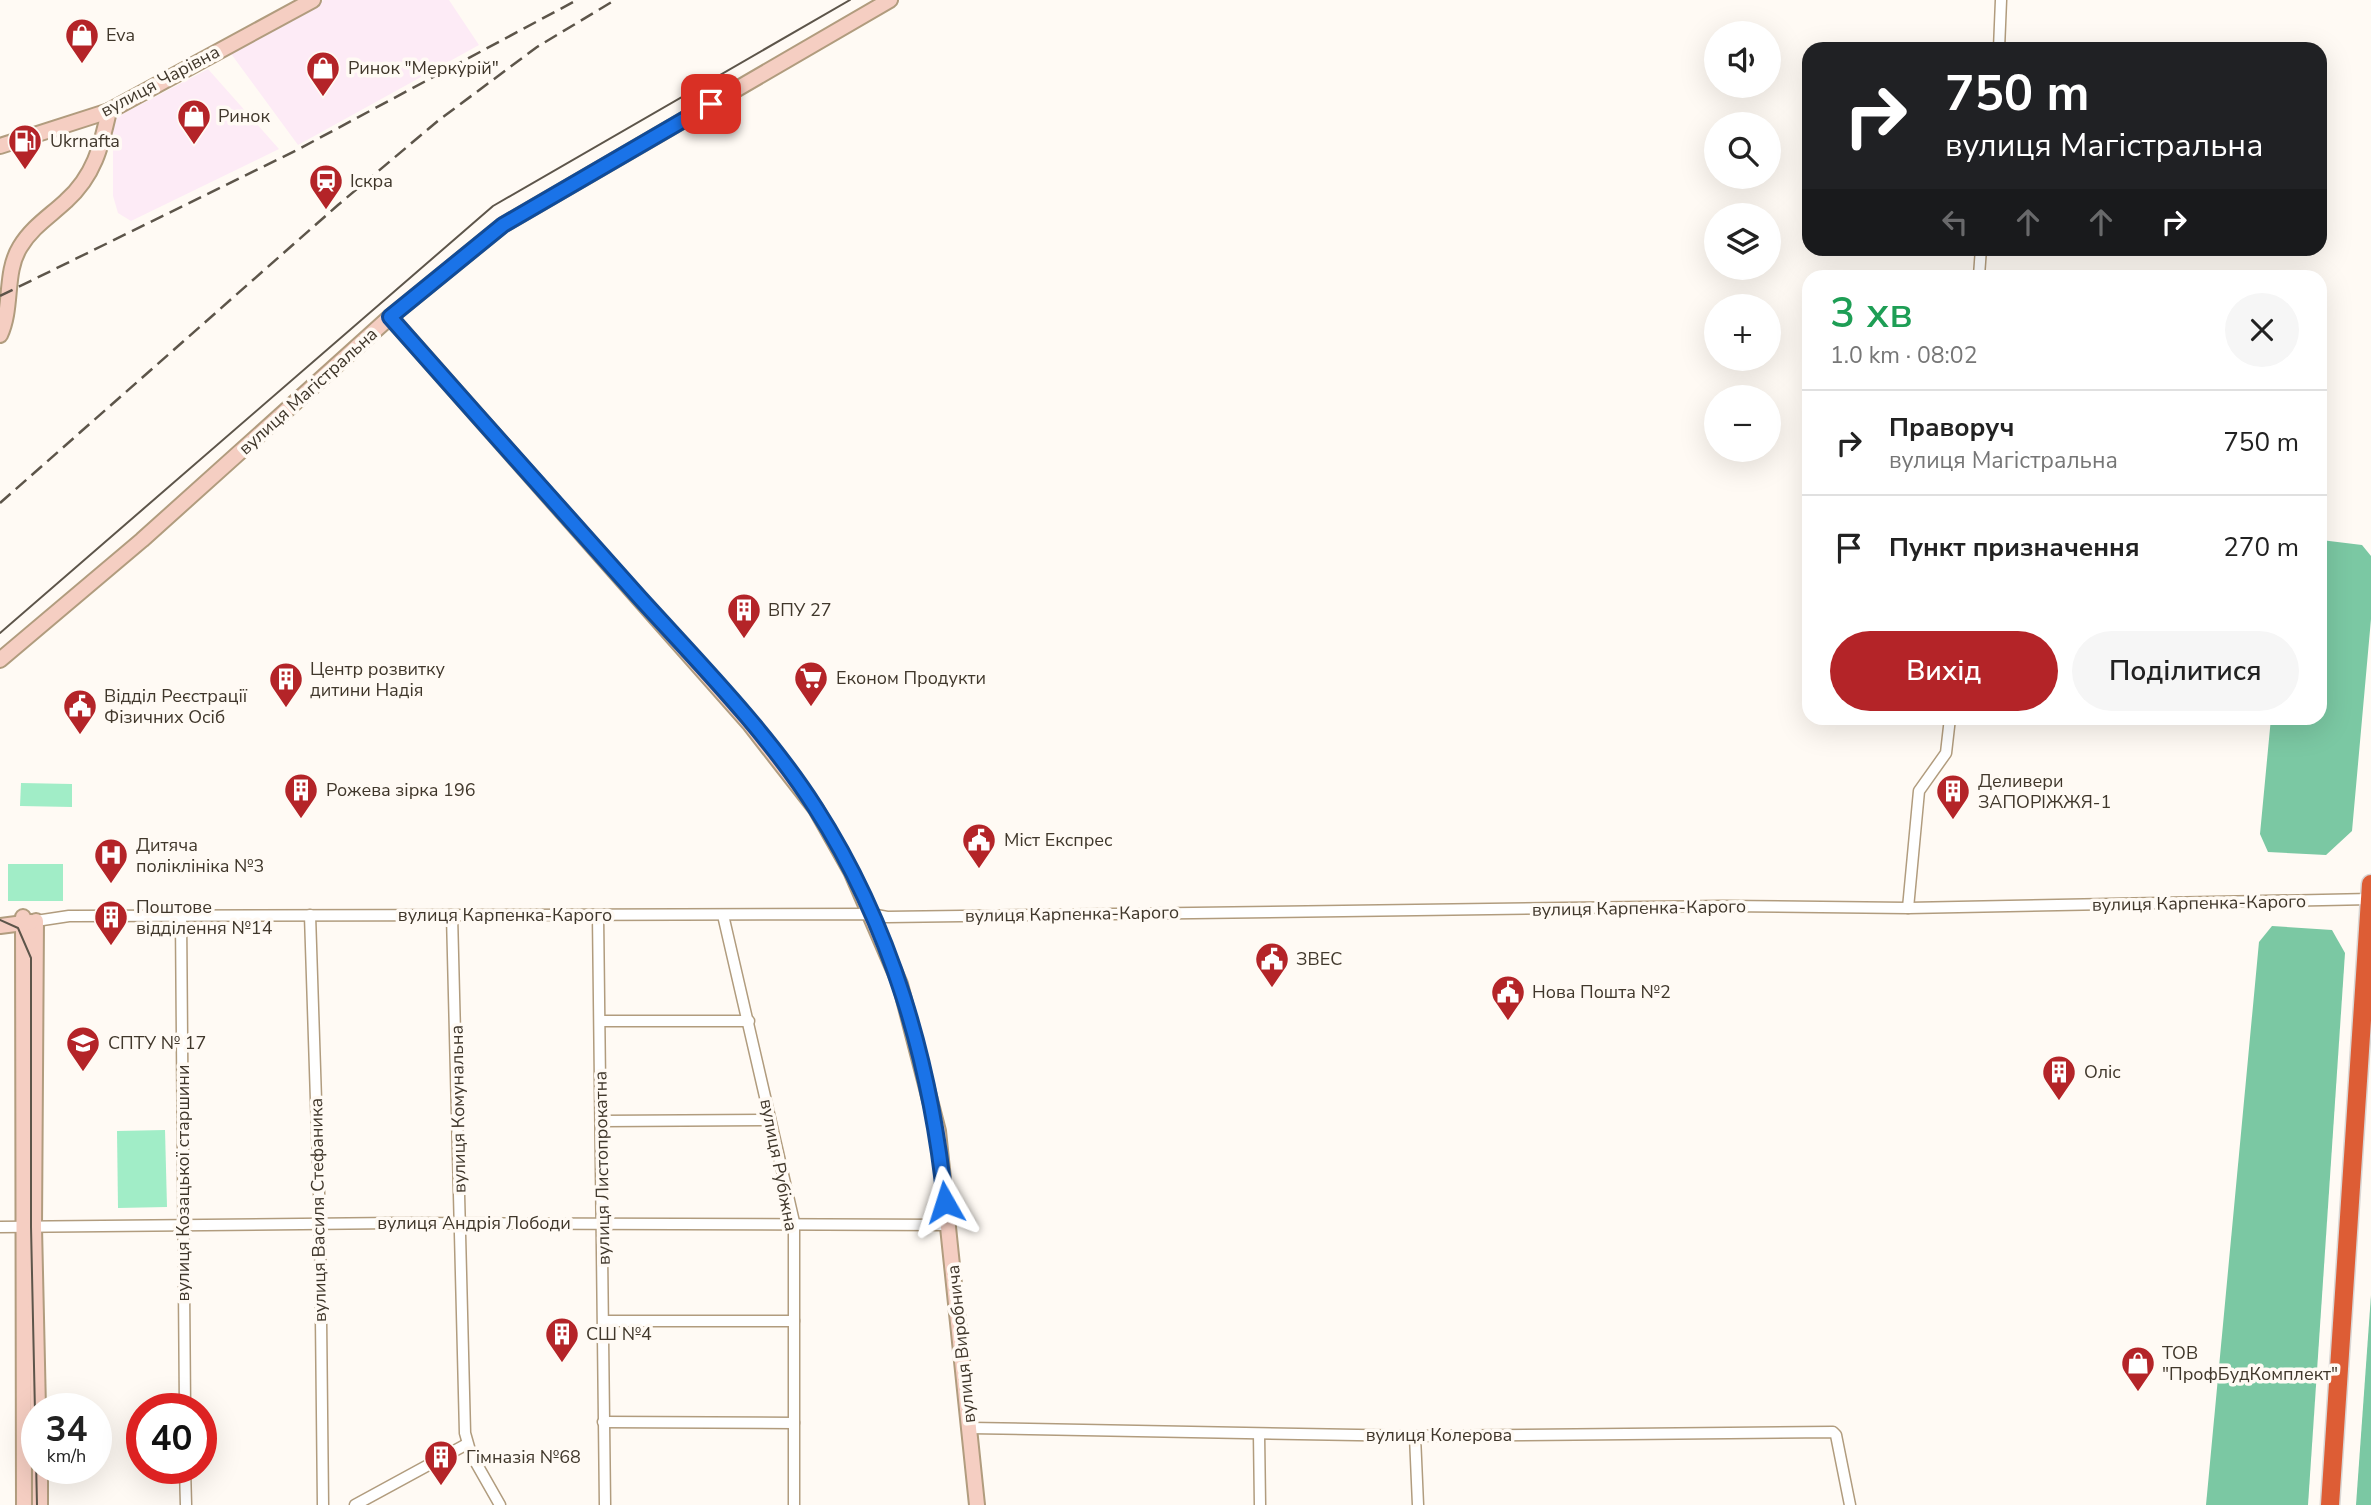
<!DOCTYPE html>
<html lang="uk">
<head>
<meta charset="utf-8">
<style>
	:root { --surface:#fff; --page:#f6f6f6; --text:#222; --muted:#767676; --line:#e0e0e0; --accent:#b42428 }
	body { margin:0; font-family:"Nunito Sans",sans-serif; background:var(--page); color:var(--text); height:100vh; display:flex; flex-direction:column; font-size:26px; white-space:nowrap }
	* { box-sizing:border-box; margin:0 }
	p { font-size:23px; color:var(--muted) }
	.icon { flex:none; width:38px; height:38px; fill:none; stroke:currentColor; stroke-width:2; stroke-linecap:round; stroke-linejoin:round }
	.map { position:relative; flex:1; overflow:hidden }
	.side { position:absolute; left:1802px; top:270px; width:525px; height:455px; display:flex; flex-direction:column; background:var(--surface); border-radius:21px; box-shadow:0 7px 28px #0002 }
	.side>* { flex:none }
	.banner { position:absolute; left:1802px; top:42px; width:525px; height:214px; border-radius:21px; box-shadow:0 7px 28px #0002; background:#202124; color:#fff; overflow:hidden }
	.fabs { position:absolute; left:1704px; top:21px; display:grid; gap:14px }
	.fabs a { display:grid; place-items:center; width:77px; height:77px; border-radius:50%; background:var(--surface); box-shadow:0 7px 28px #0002; font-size:35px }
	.speed { position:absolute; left:21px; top:1393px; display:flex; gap:14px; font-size:35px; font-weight:700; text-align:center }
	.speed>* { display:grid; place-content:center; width:91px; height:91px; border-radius:50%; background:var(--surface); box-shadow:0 7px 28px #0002; line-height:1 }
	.speed small { font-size:18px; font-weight:400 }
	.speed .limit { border:10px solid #d22; background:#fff; color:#111 }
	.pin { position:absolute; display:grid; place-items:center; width:60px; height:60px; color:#fff; margin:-30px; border-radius:14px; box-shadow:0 4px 10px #0006 }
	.me { position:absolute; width:77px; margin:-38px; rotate:354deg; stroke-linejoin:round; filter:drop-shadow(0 0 5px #0008) }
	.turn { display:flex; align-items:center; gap:24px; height:147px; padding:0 28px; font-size:32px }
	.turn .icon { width:91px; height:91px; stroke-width:2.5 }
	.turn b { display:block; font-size:49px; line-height:60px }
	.lanes { display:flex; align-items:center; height:66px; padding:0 28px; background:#0003; justify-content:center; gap:35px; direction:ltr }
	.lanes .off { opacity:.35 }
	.round { display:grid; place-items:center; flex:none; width:74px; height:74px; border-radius:37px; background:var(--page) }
	.head { display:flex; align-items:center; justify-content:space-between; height:119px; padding:0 28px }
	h1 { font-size:42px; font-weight:600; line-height:52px; color:#1e9e55 }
	.action { display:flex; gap:14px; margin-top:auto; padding:14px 28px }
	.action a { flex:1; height:80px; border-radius:42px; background:var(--accent); color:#fff; font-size:28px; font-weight:600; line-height:80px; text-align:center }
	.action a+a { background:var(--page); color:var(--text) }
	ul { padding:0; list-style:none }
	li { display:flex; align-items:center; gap:21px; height:105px; padding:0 28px; border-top:2px solid var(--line) }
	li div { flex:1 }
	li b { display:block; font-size:26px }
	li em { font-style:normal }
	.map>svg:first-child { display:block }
	.commercial { fill:#fdebf6 }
	.green { fill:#a1edc7 }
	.forest { fill:#7bc8a3 }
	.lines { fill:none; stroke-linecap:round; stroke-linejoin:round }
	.street-casing { stroke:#b19c7e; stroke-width:13 }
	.secondary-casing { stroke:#b19c7e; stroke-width:18 }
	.highway-casing { stroke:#d9d7d5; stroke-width:21 }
	.street { stroke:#fff; stroke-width:10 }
	.secondary { stroke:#f5cec2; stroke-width:14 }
	.highway { stroke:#dd5d35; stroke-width:18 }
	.tram { stroke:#5d554a; stroke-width:2 }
	.rail { stroke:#5d554a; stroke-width:2.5; stroke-dasharray:14 7; stroke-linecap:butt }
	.route-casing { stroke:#114b97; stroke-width:18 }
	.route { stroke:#1a73e8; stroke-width:12 }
	.labels { text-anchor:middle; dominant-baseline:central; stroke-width:7; stroke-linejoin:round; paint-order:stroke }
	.poi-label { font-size:18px; fill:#40372b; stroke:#fffaf4; text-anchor:start }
	.street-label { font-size:18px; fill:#40372b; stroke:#fffaf4 }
</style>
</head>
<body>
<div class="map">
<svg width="2371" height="1505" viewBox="0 0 2371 1505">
	<rect width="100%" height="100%" fill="#fffaf4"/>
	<g class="commercial">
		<polygon points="324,0 449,0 479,45 298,145 229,51"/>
		<polygon points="208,69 279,149 131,221 118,213 113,196 113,119"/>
	</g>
	<g class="green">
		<polygon points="21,783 72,784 72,807 20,806"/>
		<rect x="8" y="864" width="55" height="37"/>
		<polygon points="165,1130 167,1207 118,1208 117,1131"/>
	</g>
	<g class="forest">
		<polygon points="2321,540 2362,545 2371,556 2371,619 2352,831 2326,855 2268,852 2260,834 2271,718 2320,718"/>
		<polygon points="2272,926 2332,930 2345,953 2308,1505 2206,1505 2259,942"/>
		<polygon points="2371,1295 2371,1505 2356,1505"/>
	</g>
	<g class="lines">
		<g class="street-casing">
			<g id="street">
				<polyline points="1999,49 2001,0"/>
				<polyline points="1979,276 1981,248"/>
				<polyline points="1908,908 2371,899"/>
				<polyline points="310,915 320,1224 323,1505"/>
				<polyline points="452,915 465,1433 471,1454 500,1505"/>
				<polyline points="598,915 605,1505"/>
				<polyline points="723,915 794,1222 794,1505"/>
				<polyline points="181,916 185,1409"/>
				<polyline points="36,921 69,916 871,914 887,917 1723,906 1908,908 1919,791 1946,753 1950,718"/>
				<polyline points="601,1021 749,1021"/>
				<polyline points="602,1121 770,1120"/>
				<polyline points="0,1227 395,1223 948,1225"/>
				<polyline points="604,1321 794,1321"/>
				<polyline points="603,1422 794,1423"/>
				<polyline points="970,1428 1415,1436 1833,1432 1836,1435 1850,1505"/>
				<polyline points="1259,1434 1260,1505"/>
				<polyline points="1415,1436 1418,1505"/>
				<polyline points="185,1468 186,1505"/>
				<polyline points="355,1505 467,1444"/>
			</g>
		</g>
		<g class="secondary-casing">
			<g id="secondary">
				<polyline points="0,146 109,111 313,0"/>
				<polyline points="390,317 749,723 816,809 851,871 900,984 938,1131 977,1505"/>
				<path d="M0,335C13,307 4,273 20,247C32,227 50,216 66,201C94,176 101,147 109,111"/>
				<polyline points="0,660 142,540 390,317 503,225 890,0"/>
				<polyline points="23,917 24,1505"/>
				<polyline points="36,921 34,1227 38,1409"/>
				<polyline points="0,926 31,922"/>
				<polyline points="40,1468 40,1505"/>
			</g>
		</g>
		<g class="highway-casing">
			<polyline id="highway" points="2330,1505 2371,884"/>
		</g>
		<use href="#street" class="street"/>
		<use href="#secondary" class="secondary"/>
		<use href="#highway" class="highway"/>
		<g class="tram">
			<polyline points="0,633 493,206 850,0"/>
			<polyline points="0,920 18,928 31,958 31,1227 37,1505"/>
		</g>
		<g class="rail">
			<polyline points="0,296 297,150 577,0"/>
			<polyline points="0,503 338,205 439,120 537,47 615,0"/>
		</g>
	</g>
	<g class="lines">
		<g class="route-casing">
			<path id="route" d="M711,104L503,225L390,317C473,411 556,504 640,598C700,664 767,732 815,807C891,925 931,1063 945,1202"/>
		</g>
		<use href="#route" class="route"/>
	</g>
	<defs>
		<g id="shop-pin" transform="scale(1.75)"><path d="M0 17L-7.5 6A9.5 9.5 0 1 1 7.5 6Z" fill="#b42428" stroke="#fffaf4"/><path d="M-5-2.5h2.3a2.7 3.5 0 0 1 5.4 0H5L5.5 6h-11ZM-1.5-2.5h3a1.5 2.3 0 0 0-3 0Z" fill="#fff"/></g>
		<g id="fuel-pin" transform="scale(1.75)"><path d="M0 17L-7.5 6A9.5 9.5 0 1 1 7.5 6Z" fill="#b42428" stroke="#fffaf4"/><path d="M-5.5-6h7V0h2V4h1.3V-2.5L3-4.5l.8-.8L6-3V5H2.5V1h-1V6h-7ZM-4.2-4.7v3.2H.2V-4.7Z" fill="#fff"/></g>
		<g id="station-pin" transform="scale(1.75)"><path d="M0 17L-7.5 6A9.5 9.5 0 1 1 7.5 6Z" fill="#b42428" stroke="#fffaf4"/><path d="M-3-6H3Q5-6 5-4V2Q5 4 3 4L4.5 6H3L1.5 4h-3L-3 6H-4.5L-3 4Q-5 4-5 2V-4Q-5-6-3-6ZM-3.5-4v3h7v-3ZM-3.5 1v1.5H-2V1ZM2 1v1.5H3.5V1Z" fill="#fff"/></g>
		<g id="building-pin" transform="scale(1.75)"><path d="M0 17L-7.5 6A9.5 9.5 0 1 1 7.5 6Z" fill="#b42428" stroke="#fffaf4"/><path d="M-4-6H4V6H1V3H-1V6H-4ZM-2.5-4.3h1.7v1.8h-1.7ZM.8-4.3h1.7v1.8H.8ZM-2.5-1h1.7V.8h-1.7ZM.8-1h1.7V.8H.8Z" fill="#fff"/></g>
		<g id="supermarket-pin" transform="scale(1.75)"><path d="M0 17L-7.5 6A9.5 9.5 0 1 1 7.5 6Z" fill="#b42428" stroke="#fffaf4"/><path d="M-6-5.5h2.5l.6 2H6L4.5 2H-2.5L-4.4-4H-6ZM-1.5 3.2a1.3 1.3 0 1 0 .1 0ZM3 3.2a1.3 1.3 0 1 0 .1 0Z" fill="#fff"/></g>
		<g id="civic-pin" transform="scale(1.75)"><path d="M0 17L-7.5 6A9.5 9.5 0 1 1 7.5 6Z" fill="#b42428" stroke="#fffaf4"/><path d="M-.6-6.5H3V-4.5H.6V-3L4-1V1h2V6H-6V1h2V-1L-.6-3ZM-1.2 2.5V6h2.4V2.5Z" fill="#fff"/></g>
		<g id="hospital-pin" transform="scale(1.75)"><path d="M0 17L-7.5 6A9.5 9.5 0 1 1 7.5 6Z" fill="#b42428" stroke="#fffaf4"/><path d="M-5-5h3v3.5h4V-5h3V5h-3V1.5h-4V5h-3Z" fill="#fff"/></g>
		<g id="university-pin" transform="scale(1.75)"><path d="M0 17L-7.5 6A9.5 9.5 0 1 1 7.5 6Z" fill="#b42428" stroke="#fffaf4"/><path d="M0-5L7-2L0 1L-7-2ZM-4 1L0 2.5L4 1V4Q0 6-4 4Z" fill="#fff"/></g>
	</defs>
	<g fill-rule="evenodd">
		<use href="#shop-pin" x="82" y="35"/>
		<use href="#shop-pin" x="323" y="68"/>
		<use href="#shop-pin" x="194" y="116"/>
		<use href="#fuel-pin" x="25" y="141"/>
		<use href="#station-pin" x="326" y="181"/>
		<use href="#building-pin" x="744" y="610"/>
		<use href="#supermarket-pin" x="811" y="678"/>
		<use href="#building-pin" x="286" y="679"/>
		<use href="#civic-pin" x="80" y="706"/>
		<use href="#building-pin" x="301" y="790"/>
		<use href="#building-pin" x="1953" y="791"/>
		<use href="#civic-pin" x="979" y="840"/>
		<use href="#hospital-pin" x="111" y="855"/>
		<use href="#building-pin" x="111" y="917"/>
		<use href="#civic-pin" x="1272" y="959"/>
		<use href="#civic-pin" x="1508" y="992"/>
		<use href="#university-pin" x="83" y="1043"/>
		<use href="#building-pin" x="2059" y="1072"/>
		<use href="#building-pin" x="562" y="1334"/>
		<use href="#shop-pin" x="2138" y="1363"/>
		<use href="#building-pin" x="441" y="1457"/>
	</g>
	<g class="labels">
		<g class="poi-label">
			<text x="106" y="35">Eva</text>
			<text x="348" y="68">Ринок "Меркурій"</text>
			<text x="218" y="116">Ринок</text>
			<text x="50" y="141">Ukrnafta</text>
			<text x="350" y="181">Іскра</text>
			<text x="768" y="610">ВПУ 27</text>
			<text x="310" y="669">Центр розвитку<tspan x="310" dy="21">дитини Надія</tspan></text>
			<text x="836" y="678">Економ Продукти</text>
			<text x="104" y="696">Відділ Реєстрації<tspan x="104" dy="21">Фізичних Осіб</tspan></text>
			<text x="1978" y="781">Деливери<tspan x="1978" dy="21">ЗАПОРІЖЖЯ-1</tspan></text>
			<text x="326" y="790">Рожева зірка 196</text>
			<text x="1004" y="840">Мiст Експрес</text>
			<text x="136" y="845">Дитяча<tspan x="136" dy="21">поліклініка №3</tspan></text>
			<text x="136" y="907">Поштове<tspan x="136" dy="21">відділення №14</tspan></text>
			<text x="1296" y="959">ЗВЕС</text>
			<text x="1532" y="992">Нова Пошта №2</text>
			<text x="108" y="1043">СПТУ № 17</text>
			<text x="2084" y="1072">Оліс</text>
			<text x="586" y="1334">СШ №4</text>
			<text x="2162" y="1353">ТОВ<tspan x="2162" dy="21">"ПрофБудКомплект"</tspan></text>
			<text x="466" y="1457">Гімназія №68</text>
		</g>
		<g class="street-label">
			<text transform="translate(160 81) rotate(-28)">вулиця Чарівна</text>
			<text transform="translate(308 391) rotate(-42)">вулиця Магістральна</text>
			<text transform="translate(2199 903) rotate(-1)">вулиця Карпенка-Карого</text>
			<text transform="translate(1639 908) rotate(-1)">вулиця Карпенка-Карого</text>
			<text transform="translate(1072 914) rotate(-1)">вулиця Карпенка-Карого</text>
			<text x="505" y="915">вулиця Карпенка-Карого</text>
			<text transform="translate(458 1109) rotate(-91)">вулиця Комунальна</text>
			<text transform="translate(779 1165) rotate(79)">вулиця Рубіжна</text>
			<text transform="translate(602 1168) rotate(-91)">вулиця Листопрокатна</text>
			<text transform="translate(183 1183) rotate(-90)">вулиця Козацької старшини</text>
			<text transform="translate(318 1210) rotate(-91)">вулиця Василя Стефаника</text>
			<text x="474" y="1223">вулиця Андрія Лободи</text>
			<text transform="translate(961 1344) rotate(-96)">вулиця Виробнича</text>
			<text x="1439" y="1435">вулиця Колерова</text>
		</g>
	</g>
</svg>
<div class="fabs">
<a><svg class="icon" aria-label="sound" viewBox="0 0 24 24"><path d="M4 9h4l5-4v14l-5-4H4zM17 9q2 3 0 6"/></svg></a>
<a><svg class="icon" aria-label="search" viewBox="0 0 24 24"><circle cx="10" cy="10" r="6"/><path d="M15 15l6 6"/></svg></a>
<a><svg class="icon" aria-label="layers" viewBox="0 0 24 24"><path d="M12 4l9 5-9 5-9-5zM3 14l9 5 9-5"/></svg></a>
<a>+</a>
<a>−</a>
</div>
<div class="speed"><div>34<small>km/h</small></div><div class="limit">40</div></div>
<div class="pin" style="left:711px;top:104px;background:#d93025"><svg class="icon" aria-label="arrive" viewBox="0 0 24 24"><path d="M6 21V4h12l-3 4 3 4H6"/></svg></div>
<svg class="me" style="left:945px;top:1202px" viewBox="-20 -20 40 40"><path d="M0-17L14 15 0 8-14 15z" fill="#1a73e8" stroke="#fff" stroke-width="4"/></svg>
<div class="banner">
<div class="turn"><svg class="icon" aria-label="right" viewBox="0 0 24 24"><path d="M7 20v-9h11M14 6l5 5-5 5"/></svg><div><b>750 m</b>вулиця Магістральна</div></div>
<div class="lanes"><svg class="icon off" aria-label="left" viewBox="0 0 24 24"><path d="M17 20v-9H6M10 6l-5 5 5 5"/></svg><svg class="icon off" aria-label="ahead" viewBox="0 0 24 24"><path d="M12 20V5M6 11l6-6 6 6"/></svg><svg class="icon off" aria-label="ahead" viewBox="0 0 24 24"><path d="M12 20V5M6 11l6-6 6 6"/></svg><svg class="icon" aria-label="right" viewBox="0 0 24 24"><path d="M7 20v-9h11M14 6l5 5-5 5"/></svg></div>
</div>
<section class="side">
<div class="head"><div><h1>3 хв</h1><p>1.0 km · 08:02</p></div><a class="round"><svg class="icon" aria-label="close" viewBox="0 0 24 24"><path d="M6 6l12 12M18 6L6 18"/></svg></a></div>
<ul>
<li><svg class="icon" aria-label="right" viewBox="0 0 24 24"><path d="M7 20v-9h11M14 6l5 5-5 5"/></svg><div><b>Праворуч</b><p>вулиця Магістральна</p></div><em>750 m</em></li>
<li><svg class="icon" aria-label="arrive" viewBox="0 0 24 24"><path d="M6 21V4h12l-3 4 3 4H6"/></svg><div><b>Пункт призначення</b></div><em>270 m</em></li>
</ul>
<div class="action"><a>Вихід</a><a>Поділитися</a></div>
</section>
</div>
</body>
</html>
